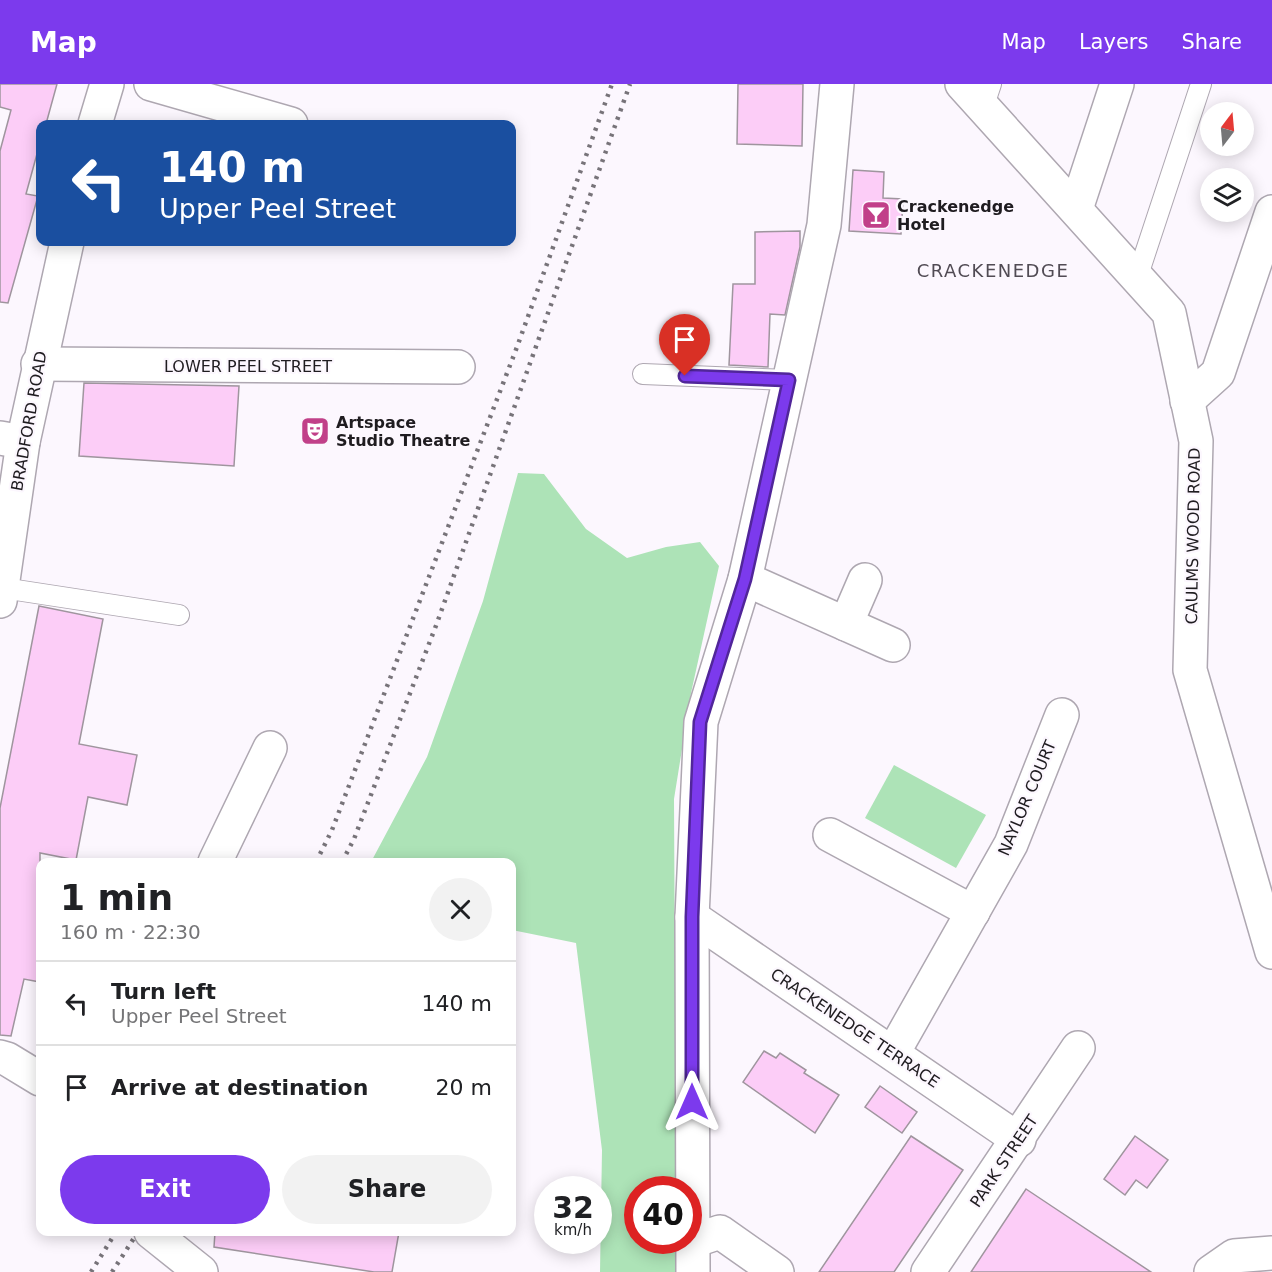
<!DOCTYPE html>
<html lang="en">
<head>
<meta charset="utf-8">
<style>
	:root { --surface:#fff; --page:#f2f2f2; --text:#202124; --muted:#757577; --line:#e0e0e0; --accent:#7c3aed }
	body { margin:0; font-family:"DejaVu Sans",sans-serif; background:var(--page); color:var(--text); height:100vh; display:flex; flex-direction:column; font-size:22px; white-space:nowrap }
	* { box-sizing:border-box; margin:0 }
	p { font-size:20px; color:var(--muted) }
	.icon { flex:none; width:33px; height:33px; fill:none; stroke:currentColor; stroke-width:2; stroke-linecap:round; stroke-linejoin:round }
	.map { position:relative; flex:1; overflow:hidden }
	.side { position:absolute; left:36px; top:774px; width:480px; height:378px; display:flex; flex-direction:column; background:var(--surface); border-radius:12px; box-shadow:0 3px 15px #0003 }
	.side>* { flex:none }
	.guide { position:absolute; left:36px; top:36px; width:480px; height:126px; border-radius:12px; box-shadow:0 3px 15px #0003; background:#1a4fa0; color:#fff; overflow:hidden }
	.needle { width:39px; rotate:16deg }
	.fabs { position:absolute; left:1200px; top:18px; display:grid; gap:12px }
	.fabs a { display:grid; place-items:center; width:54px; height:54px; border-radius:50%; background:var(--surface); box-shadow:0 3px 15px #0003; font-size:30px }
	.speed { position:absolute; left:534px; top:1092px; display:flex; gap:12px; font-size:30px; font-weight:700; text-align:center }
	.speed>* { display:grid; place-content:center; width:78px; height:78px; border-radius:50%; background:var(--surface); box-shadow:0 3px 15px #0003; line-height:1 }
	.speed small { font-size:15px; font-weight:400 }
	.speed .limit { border:9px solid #d22; background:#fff; color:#111 }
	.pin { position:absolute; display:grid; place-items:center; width:51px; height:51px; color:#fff; margin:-62px -26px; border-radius:50% 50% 50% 0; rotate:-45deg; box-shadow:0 0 6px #0007 }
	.pin .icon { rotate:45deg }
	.me { position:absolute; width:66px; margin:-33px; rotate:0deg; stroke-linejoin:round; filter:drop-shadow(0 0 4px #0008) }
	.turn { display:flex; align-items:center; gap:21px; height:126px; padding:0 24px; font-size:27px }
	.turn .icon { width:78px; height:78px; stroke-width:2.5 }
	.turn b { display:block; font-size:42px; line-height:51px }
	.round { display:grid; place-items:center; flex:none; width:63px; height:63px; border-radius:32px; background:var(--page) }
	.summary { display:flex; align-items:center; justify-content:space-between; height:102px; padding:0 24px }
	h1 { font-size:36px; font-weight:800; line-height:45px }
	.cta { display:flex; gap:12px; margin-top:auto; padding:12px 24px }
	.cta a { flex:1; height:69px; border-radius:36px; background:var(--accent); color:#fff; font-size:24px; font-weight:800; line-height:69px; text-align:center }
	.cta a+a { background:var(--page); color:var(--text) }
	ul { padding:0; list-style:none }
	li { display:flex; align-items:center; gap:18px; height:84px; padding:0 24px; border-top:2px solid var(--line) }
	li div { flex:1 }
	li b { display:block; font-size:22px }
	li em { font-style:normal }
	header { display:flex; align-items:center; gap:36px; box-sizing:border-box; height:84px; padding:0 30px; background:var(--accent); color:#fff }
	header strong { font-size:28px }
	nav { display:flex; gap:33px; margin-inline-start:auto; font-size:21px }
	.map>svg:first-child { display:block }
	.green { fill:#ade3b7 }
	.building { fill:#fccdf7; stroke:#9f959e; stroke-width:1.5 }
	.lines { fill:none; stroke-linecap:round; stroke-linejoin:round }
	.service-casing { stroke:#aea7b1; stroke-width:22 }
	.minor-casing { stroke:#aea7b1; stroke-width:36 }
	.tertiary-casing { stroke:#aea7b1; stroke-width:36 }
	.primary-casing { stroke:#aea7b1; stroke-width:36 }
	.service { stroke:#fff; stroke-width:20 }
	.minor { stroke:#fff; stroke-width:33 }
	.tertiary { stroke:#fff; stroke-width:33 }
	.primary { stroke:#fff; stroke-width:33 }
	.rail { stroke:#777379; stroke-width:4.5; stroke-dasharray:3 6; stroke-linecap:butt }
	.route-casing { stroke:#51269a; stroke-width:15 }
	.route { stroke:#7c3aed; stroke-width:10 }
	.labels { text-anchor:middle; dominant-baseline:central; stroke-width:4.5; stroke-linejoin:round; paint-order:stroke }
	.poi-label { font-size:16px; font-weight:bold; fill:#1f1c20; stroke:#fcf7fe; text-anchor:start }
	.street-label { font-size:16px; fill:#1f1c20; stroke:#fcf7fe }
	.neighbourhood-label { font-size:18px; letter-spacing:1.5px; fill:#514b54; stroke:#fcf7fe }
</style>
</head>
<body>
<header>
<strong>Map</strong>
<nav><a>Map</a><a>Layers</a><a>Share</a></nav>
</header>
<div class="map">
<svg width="1272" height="1188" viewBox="0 0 1272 1188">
	<rect width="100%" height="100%" fill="#fcf7fe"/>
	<g class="green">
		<polygon points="518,389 544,390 586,445 627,474 666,463 700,458 719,482 691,609 674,715 676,1105 638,1106 638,1156 676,1157 677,1188 600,1188 602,1066 576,859 512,846 512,778 371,778 427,673 483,517"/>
		<polygon points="894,681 986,731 956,784 865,734"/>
	</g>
	<g class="building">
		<polygon points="0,0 57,0 46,40 40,40 40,59 26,110 38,112 8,219 0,218 0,67 11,26 0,23"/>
		<polygon points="738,0 803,0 802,62 737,60"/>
		<polygon points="853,86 884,88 883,114 903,115 901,150 849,147"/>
		<polygon points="800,147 800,163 785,231 770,230 768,283 729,281 733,200 755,200 755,148"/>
		<polygon points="84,299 239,302 234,382 79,372"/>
		<polygon points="39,522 103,535 79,660 137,671 127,721 88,713 76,776 40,769 40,898 24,895 11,952 0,951 0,724"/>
		<polygon points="764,967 776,974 780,969 806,986 804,989 839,1011 815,1049 743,998"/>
		<polygon points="880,1002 917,1028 902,1049 865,1023"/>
		<polygon points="911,1052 963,1086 894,1188 819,1188"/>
		<polygon points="1135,1052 1168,1076 1147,1104 1136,1096 1125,1111 1104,1095"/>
		<polygon points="1026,1105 1050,1121 1151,1188 971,1188"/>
		<polygon points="215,1148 399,1148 392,1188 374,1188 214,1163"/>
	</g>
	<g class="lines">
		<g class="service-casing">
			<g id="service">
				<polyline points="984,21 991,0"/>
				<polyline points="1137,194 1201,0"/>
				<polyline points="643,290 789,296"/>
				<polyline points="3,504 179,531"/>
			</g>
		</g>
		<g class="minor-casing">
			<g id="minor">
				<polyline points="151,0 291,40"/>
				<polyline points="962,0 1169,229 1196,357 1190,586 1272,868"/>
				<polyline points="1076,125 1117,0"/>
				<polyline points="38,280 458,283"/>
				<polyline points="1187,317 1218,289 1272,128"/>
				<polyline points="0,354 23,358"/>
				<polyline points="745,495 893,561"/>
				<polyline points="846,540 865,496"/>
				<polyline points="830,751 973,828"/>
				<polyline points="215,778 270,664"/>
				<polyline points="692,833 1019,1056"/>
				<polyline points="893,969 1011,760 1062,631"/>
				<polyline points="0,973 7,975 40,995"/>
				<polyline points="151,1148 201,1188"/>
				<polyline points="693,1157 720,1148 777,1188"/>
				<polyline points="928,1188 1078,964"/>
				<polyline points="1211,1188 1234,1172 1272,1169"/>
			</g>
		</g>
		<g class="tertiary-casing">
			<polyline id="tertiary" points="693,1188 692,833 701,638 745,495 824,141 837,0"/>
		</g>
		<g class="primary-casing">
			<g id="primary">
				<polyline points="95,40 107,0"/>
				<polyline points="0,517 23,358 67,158"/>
			</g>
		</g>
		<use href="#service" class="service"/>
		<use href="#minor" class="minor"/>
		<use href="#tertiary" class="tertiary"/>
		<use href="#primary" class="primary"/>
		<g class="rail">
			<polyline points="316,778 332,746 517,263 612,0"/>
			<polyline points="342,778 354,755 437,539 630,0"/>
			<polyline points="91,1188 116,1148"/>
			<polyline points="112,1188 138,1148"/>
		</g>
	</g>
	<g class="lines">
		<g class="route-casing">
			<polyline id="route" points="685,292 789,296 745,495 700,638 692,833 692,1018"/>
		</g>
		<use href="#route" class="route"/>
	</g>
	<defs>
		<g id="bar-square" transform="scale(1.5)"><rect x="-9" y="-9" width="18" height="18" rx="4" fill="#c14089" stroke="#fcf7fe"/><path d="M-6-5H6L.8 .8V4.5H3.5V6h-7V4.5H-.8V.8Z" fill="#fff"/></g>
		<g id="theatre-square" transform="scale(1.5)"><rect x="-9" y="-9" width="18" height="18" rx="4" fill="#c14089" stroke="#fcf7fe"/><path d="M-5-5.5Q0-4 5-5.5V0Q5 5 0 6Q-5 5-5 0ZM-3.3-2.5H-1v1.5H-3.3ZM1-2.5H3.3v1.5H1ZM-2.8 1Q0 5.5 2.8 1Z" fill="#fff"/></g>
	</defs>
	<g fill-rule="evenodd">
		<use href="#bar-square" x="876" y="131"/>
		<use href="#theatre-square" x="315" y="347"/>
	</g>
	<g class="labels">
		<g class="poi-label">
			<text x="897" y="122">Crackenedge<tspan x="897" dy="18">Hotel</tspan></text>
			<text x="336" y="338">Artspace<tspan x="336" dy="18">Studio Theatre</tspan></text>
		</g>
		<g class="street-label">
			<text x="248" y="282">LOWER PEEL STREET</text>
			<text transform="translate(29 337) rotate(-80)">BRADFORD ROAD</text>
			<text transform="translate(1193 452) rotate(-89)">CAULMS WOOD ROAD</text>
			<text transform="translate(1027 714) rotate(-67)">NAYLOR COURT</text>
			<text transform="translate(855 944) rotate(34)">CRACKENEDGE TERRACE</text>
			<text transform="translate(1004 1077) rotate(-56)">PARK STREET</text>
		</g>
		<g class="neighbourhood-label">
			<text x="993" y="186">CRACKENEDGE</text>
		</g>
	</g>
</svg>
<div class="fabs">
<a><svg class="needle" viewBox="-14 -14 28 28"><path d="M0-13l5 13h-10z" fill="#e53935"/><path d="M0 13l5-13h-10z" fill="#757577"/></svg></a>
<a><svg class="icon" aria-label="layers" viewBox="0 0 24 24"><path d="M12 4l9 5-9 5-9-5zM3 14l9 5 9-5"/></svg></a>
</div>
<div class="speed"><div>32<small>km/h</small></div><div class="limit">40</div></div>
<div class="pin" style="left:685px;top:292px;background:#d93025"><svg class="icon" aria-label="arrive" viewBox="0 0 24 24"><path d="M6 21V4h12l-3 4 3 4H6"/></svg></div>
<svg class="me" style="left:692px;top:1018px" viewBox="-20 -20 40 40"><path d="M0-17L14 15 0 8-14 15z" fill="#7c3aed" stroke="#fff" stroke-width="4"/></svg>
<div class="guide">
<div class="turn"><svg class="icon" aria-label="left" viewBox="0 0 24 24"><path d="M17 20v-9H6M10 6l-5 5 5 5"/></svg><div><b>140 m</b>Upper Peel Street</div></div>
</div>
<section class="side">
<div class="summary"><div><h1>1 min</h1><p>160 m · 22:30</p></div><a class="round"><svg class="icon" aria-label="close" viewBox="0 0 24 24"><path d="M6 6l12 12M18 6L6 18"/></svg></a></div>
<ul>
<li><svg class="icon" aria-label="left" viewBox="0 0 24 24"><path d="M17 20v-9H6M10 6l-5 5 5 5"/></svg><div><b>Turn left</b><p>Upper Peel Street</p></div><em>140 m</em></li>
<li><svg class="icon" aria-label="arrive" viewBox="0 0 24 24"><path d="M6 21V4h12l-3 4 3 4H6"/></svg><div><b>Arrive at destination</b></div><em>20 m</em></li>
</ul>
<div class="cta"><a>Exit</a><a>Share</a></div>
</section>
</div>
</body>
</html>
